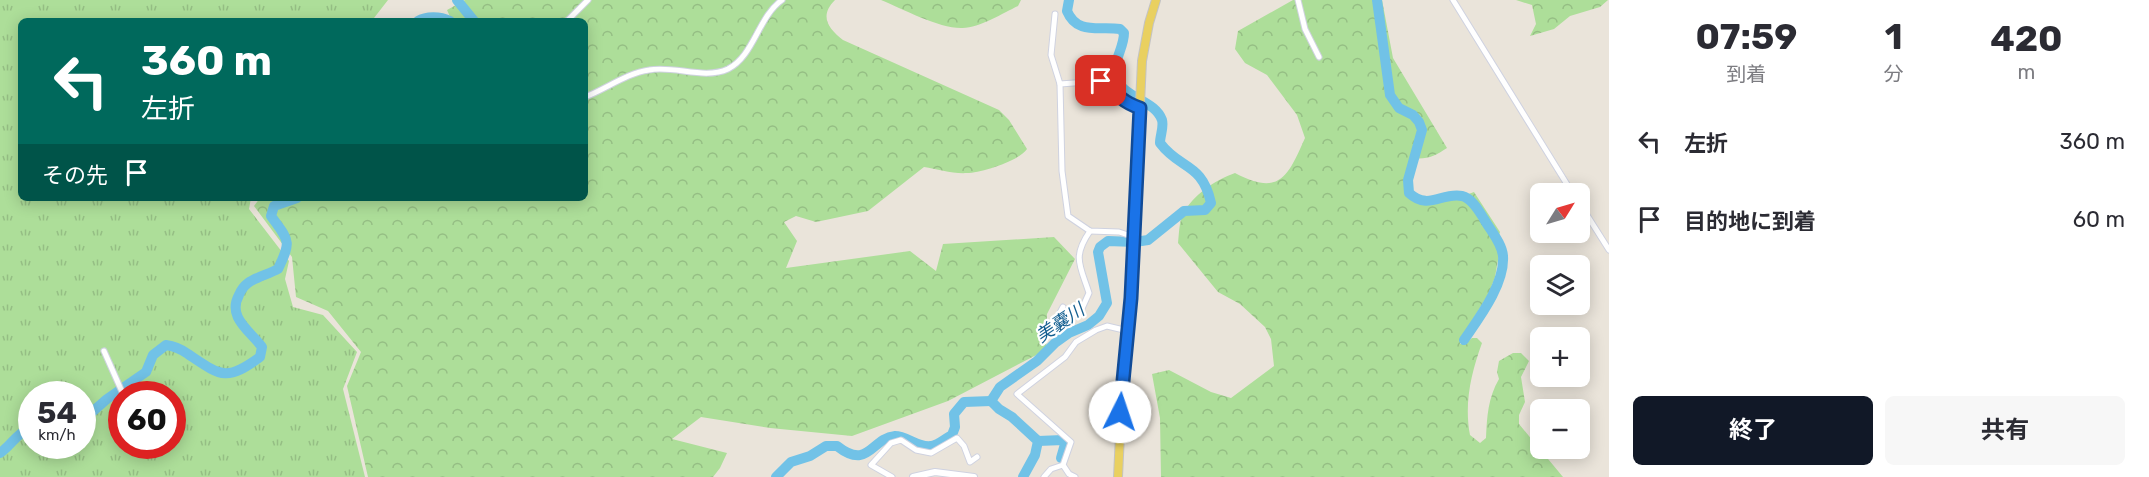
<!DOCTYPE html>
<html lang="ja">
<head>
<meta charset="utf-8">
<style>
	:root { --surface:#fff; --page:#f7f7f7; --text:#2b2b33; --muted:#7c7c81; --accent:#111827 }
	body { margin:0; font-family:Rubik,"Noto Sans JP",sans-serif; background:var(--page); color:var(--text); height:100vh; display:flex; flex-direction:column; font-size:22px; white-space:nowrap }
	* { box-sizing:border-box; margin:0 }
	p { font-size:20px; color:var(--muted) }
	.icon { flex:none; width:33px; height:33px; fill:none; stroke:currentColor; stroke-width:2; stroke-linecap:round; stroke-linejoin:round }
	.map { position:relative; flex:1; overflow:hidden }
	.sheet { display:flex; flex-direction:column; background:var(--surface); width:540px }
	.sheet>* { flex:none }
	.top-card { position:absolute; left:18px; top:18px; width:570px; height:183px; border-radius:9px; box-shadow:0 3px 15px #0003; background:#00695c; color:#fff; overflow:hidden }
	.needle { width:39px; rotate:53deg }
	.fabs { position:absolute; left:1530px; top:183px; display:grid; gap:12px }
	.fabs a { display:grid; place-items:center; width:60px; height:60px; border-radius:9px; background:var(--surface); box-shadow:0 3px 15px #0003; font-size:30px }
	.speed { position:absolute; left:18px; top:381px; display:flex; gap:12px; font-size:30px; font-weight:700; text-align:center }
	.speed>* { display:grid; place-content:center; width:78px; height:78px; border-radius:50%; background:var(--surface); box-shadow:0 3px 15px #0003; line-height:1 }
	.speed small { font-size:15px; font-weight:400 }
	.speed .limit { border:9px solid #d22; background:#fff; color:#111 }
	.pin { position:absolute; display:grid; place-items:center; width:51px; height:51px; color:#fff; margin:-26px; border-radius:12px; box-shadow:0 3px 9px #0006 }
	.me { position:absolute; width:66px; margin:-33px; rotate:4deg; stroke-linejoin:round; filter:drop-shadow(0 0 4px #0008) }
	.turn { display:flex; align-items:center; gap:21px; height:126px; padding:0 24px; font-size:27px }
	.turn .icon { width:78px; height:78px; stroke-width:2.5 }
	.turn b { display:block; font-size:42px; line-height:51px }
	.then { display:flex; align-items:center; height:57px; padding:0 24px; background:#0003; gap:12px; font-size:22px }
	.eta { display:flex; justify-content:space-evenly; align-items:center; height:102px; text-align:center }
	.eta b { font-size:36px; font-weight:700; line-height:42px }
	.action { display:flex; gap:12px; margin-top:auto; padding:12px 24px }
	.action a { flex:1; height:69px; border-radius:9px; background:var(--accent); color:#fff; font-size:24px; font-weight:700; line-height:69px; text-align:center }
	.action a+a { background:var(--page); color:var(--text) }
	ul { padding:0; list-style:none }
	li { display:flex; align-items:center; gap:18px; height:78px; padding:0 24px }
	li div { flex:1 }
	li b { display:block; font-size:22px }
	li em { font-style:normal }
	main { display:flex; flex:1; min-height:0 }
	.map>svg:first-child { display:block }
	.grass { fill:url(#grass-tufts); fill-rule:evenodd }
	.forest { fill:url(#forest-crowns) }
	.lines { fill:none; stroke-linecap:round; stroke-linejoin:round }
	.river { stroke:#71c2e7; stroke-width:10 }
	.minor-casing { stroke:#cfd2e0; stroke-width:7 }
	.tertiary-casing { stroke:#cfd2e0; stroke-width:8 }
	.primary-casing { stroke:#c3c3c3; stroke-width:10 }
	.minor { stroke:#fff; stroke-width:5 }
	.tertiary { stroke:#fff; stroke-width:6 }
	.primary { stroke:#e9d060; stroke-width:8 }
	.route-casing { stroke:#114b97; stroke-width:15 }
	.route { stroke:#1a73e8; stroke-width:10 }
	.labels { text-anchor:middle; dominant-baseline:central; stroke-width:4.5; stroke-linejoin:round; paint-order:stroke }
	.water-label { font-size:18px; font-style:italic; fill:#145f90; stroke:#fff }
</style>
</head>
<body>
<main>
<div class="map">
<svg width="1609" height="477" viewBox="0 0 1609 477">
	<defs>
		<pattern id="grass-tufts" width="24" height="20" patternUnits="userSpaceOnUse" patternTransform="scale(1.5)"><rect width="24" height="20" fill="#adde99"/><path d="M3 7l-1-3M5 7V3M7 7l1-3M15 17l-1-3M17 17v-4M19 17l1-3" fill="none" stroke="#95be84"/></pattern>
		<pattern id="forest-crowns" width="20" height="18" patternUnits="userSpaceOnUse" patternTransform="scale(1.5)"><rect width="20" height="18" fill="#adde99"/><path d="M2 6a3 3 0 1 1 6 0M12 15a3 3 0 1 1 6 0" fill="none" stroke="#95be84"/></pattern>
	</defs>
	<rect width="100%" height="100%" fill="#eae4da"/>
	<path class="grass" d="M0,0H388L374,18L375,21H21V198H251L249,209L289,261L285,279L293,307L323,315L357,352L343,389L365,477H0ZM32,394H82V446H32ZM122,394H172V446H122Z"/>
	<g class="forest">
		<path d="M465,0H835C819,16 828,28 843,40L999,110L1009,120L1027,149C1019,161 981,173 967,173C953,174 937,169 924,167L868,211L816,222L796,216L784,222L797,241L786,268L910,251L936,271L943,244L1054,237L1075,259L1047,314L1046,350L948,401L852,436L770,428L701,417L672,439L727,453L720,468L713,477H368L347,386L361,352L328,311L296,297L292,257L254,206L260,198H585V21H452L447,10Z"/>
		<path d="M881,0H1021L1018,6C1003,13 978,29 961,28C938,28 903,9 881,0Z"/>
		<path d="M1293,0H1382L1393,58L1447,148C1435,156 1427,160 1412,158L1406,176L1407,194C1410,197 1413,201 1418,202C1432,207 1460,197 1474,192L1500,232L1496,245L1499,254L1495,277L1489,293L1460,340V344H1465L1472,338H1477L1482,343C1471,373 1464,404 1470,435L1480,443L1486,438C1487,416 1488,398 1499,379L1497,372L1499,361L1513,353H1521L1529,361L1521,377L1525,402L1519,415V424L1563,477H1161L1160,418L1152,374L1169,370L1211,392L1231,398L1274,366L1271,339L1265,327L1240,304L1218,292L1178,243C1179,235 1179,222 1183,214C1193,195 1215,180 1235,173C1280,197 1288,176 1305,138L1297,115L1267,75L1245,63L1235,49L1238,31Z"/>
		<polygon points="1516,0 1608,0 1600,7 1570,16 1554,29 1530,36 1536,24 1532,5"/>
	</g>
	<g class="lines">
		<g class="river">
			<polyline points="457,0 474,21"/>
			<path d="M1377,0L1390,95L1399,108L1413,115L1419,122L1422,130L1408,180L1409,193C1429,211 1441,192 1462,196C1472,198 1479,211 1484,219C1490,230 1502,243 1503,256C1505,284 1479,318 1464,340"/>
			<path d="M418,21C426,16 440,16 450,21"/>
			<path d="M82,431L91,413L107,399L146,372L153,355L166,345C174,346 181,349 188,354C221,376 226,382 260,357L262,347C249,330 227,317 239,295C241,290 244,286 248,283C256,277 269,274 278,269C292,240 289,241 271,216L274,206L297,198"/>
			<polyline points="1038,441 1063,440 1065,444 1061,458"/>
			<path d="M0,453C11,446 18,431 32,428"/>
			<path d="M776,477L791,462L810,456L826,446H837C869,471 871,438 895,436C907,436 918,448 931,446C937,446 946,438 952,435L955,427L954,414L964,402L991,401"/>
			<path d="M1023,477L1035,455L1038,441L1012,417L999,409L991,401L1000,387L1037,361L1055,343L1069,333L1088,325L1099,316L1107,303L1098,252L1100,247L1108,241L1135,242L1148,240L1184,211L1205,210L1211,203C1202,162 1180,170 1160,143C1160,136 1164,127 1162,120C1155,100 1125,99 1117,79C1111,63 1124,49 1124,33L1120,29C1099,26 1077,35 1067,11L1069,0"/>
		</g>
		<g class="minor-casing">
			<g id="minor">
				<polyline points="1298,0 1305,29 1319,57"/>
				<polyline points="1453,0 1573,194"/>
				<polyline points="1055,14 1051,55 1060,84 1062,171 1068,216 1090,231 1119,232 1134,237"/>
				<polyline points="567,21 588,0"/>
				<path d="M1060,84L1101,81L1108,83C1117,96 1125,103 1140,108"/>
				<path d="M585,97C606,89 627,73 649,70C674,65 704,80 728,69C754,56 758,17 782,0"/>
				<polyline points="1580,204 1609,250"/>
				<path d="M1063,307L1056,320L1080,313L1089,293C1080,265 1072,257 1090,231"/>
				<polyline points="104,351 123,394"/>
				<polyline points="1063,465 1071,442 1017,394 1065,357 1076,342 1096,330 1107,326 1128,331"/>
				<polyline points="892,477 871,465 891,443 901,440 916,450 931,453 957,438 964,446 970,462 977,457"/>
				<polyline points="1044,477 1051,469 1063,465 1069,474 1075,477"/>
			</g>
		</g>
		<g class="tertiary-casing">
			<polyline id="tertiary" points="913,477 935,472 974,477"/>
		</g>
		<g class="primary-casing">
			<polyline id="primary" points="1118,477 1122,393 1131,298 1142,61 1149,23 1156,0"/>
		</g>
		<use href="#minor" class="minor"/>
		<use href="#tertiary" class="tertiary"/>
		<use href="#primary" class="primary"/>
	</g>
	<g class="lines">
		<g class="route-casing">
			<path id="route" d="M1101,81L1108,83C1117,96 1125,103 1140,108L1131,298L1120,412"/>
		</g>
		<use href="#route" class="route"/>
	</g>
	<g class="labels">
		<g class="water-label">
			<text transform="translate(1060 323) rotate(-34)">美嚢川</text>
		</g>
	</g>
</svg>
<div class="fabs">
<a><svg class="needle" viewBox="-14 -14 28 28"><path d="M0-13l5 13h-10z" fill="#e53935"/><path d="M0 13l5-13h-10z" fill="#7c7c81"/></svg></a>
<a><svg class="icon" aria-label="layers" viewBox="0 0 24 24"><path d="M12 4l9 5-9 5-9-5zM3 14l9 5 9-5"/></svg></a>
<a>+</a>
<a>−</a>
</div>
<div class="speed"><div>54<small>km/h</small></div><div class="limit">60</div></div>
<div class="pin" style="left:1101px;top:81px;background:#d93025"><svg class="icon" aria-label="arrive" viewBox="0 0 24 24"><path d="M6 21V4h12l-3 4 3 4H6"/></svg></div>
<svg class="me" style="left:1120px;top:412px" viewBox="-20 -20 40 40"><circle r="19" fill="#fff"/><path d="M0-13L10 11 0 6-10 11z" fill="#1a73e8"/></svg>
<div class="top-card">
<div class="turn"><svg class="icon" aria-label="left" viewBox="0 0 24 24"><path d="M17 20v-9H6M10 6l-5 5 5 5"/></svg><div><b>360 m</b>左折</div></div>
<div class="then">その先<svg class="icon" aria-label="arrive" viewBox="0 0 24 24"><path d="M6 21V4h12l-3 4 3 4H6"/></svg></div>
</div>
</div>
<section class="sheet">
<div class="eta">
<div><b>07:59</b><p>到着</p></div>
<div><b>1</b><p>分</p></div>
<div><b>420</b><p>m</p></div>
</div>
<ul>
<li><svg class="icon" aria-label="left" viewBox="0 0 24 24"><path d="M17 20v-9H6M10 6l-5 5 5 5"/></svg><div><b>左折</b></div><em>360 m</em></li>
<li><svg class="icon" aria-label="arrive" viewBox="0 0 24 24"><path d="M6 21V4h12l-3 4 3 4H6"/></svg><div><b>目的地に到着</b></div><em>60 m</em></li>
</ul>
<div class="action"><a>終了</a><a>共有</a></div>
</section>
</main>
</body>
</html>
